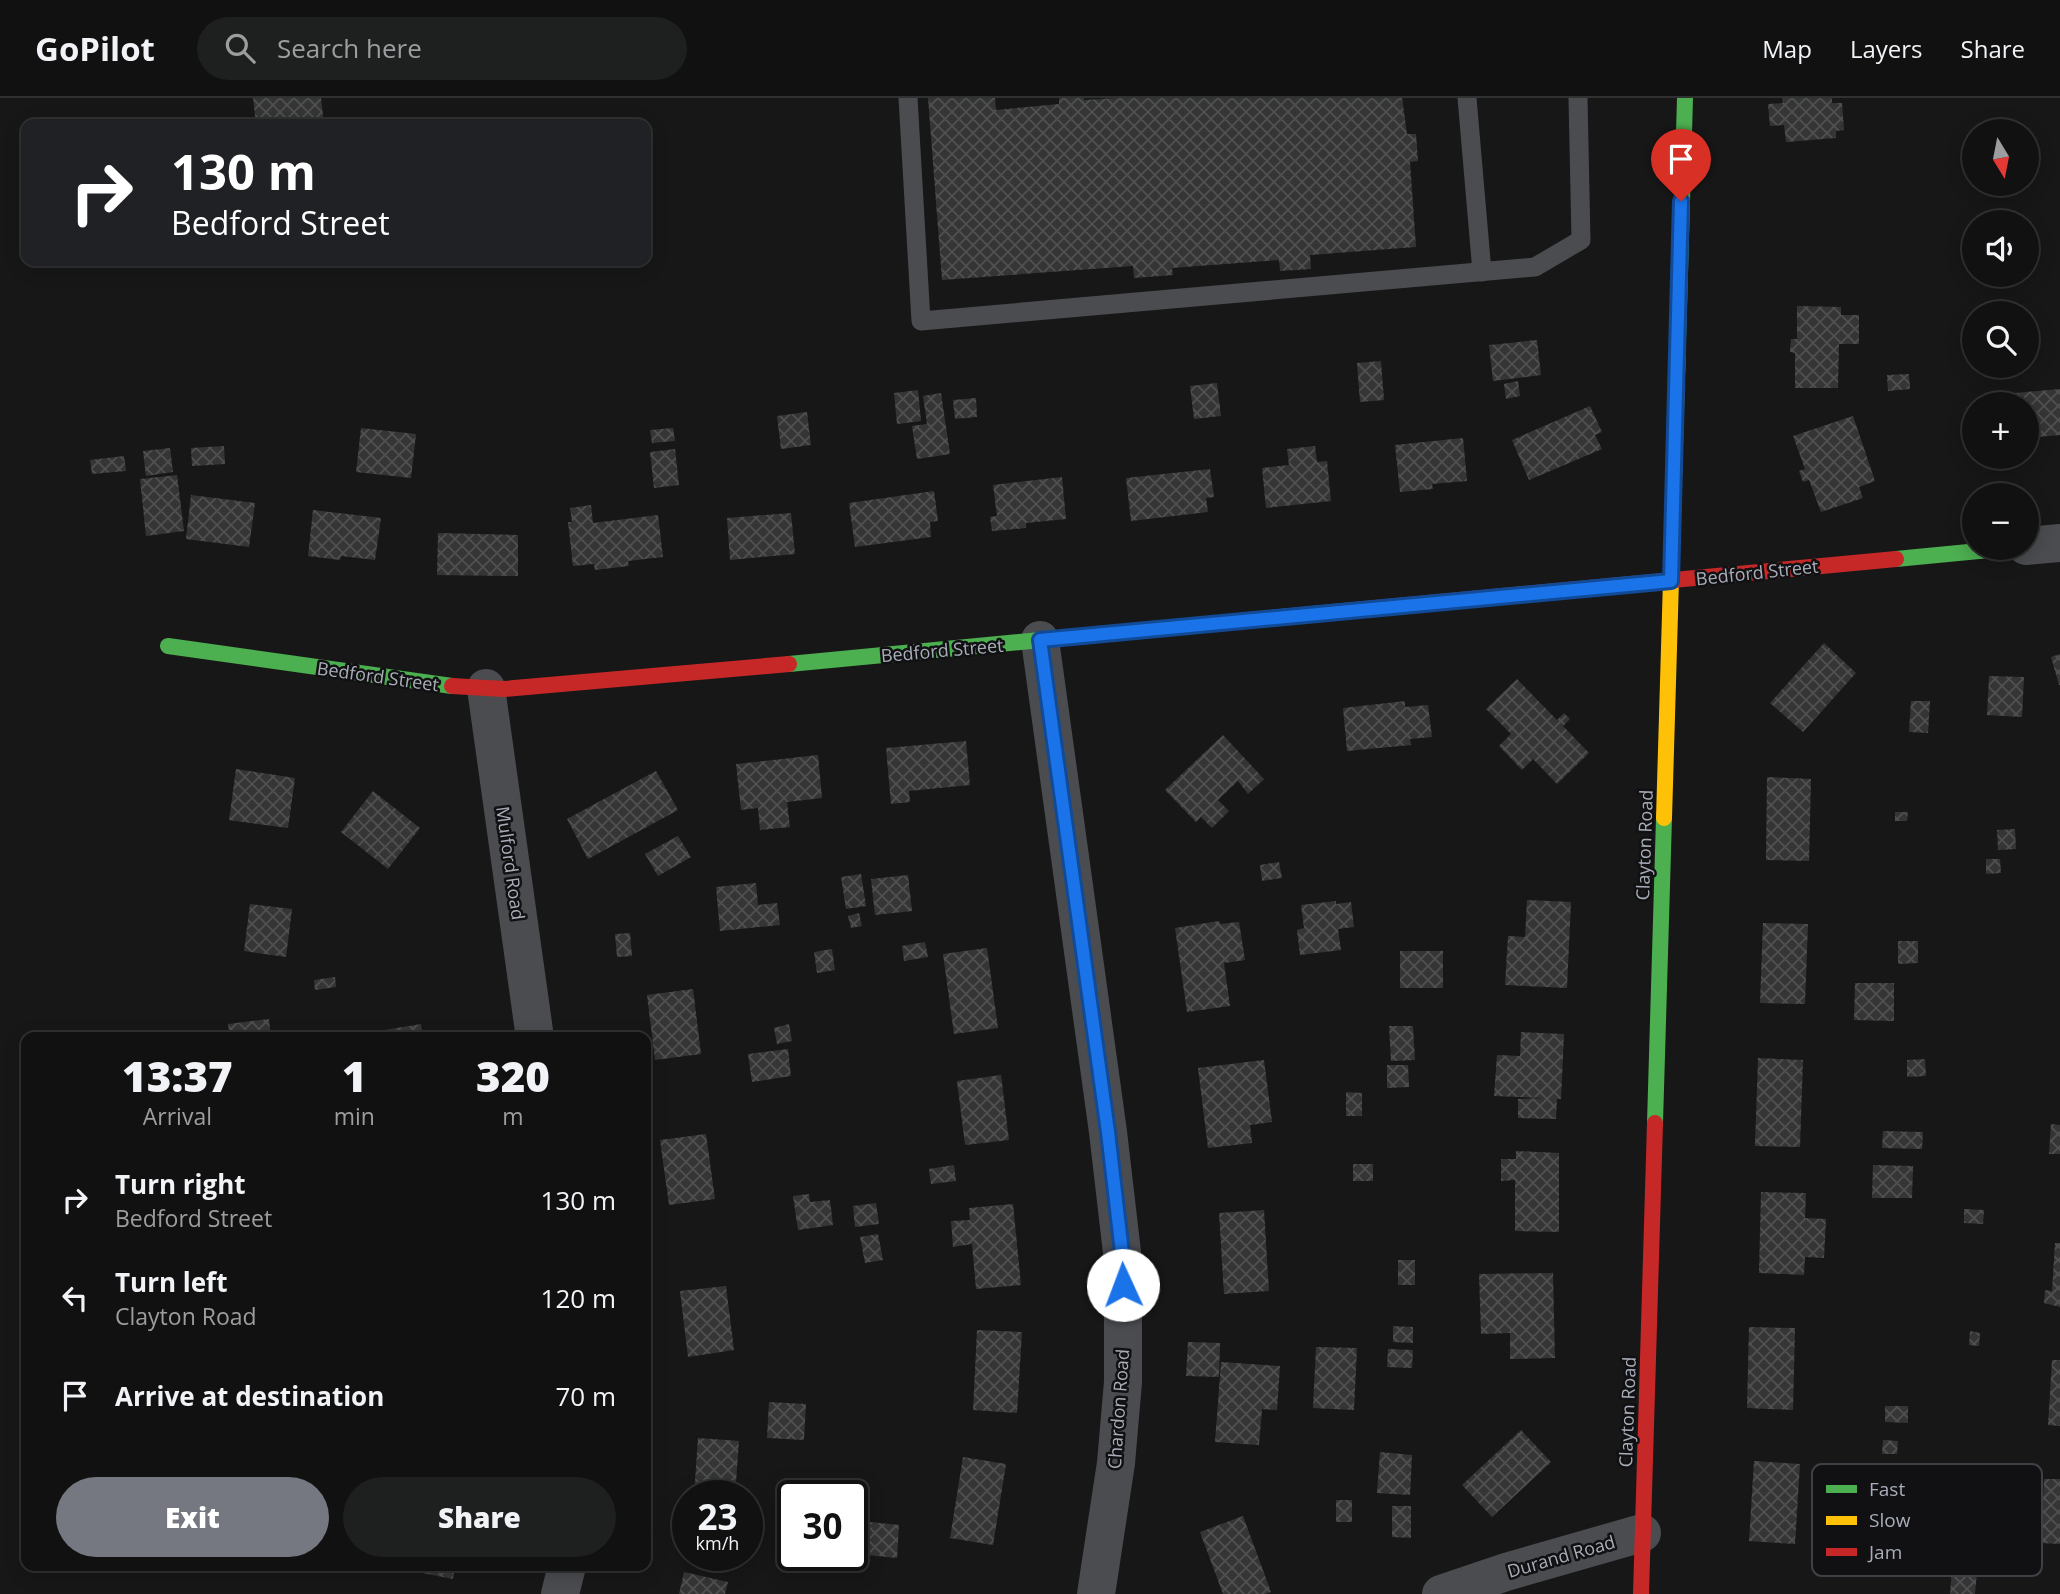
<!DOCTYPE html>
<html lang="en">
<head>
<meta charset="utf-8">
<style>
	:root { --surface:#111; --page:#1e1f1f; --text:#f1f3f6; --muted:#9c9d9f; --line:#303131; --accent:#757880 }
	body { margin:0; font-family:"Open Sans",sans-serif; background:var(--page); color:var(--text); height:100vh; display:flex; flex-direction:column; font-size:26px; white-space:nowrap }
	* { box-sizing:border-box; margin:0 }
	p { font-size:23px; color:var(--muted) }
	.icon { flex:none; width:38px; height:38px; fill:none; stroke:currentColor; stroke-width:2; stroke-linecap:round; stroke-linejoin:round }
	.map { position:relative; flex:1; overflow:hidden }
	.sheet { position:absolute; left:21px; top:934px; width:630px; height:539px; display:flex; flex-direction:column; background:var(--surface); border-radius:14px; box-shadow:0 4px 18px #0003,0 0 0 2px var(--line) }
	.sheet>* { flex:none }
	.hud { position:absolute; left:21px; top:21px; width:630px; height:147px; border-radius:14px; box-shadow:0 4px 18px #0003,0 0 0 2px var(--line); background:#202124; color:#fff; overflow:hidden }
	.needle { width:46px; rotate:170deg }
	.controls { position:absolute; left:1962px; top:21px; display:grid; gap:14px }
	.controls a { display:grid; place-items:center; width:77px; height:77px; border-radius:50%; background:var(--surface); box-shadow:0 4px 18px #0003,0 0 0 2px var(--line); font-size:35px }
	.speed { position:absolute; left:672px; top:1382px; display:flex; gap:14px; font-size:35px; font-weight:700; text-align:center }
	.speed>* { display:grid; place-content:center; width:91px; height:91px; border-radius:50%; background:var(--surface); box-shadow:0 4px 18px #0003,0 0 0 2px var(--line); line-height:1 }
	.speed small { font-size:18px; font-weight:400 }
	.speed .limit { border:4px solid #111; border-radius:10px; background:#fff; color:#111 }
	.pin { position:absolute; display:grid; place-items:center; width:60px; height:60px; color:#fff; margin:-72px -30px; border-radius:50% 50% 50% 0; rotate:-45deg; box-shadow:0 0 7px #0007 }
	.pin .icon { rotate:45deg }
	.me { position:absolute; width:77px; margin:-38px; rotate:358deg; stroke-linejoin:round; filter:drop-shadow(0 0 5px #0008) }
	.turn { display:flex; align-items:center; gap:24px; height:147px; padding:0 35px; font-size:32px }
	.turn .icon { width:91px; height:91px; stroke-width:2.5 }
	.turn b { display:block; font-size:49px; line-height:60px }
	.eta { display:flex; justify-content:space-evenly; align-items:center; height:119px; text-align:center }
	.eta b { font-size:42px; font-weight:800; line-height:49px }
	.action { display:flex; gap:14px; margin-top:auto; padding:14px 35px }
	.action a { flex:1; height:80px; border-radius:42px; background:var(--accent); color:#fff; font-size:28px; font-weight:800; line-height:80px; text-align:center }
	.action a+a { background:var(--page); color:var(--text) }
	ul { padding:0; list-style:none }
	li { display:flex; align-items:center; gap:21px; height:98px; padding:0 35px }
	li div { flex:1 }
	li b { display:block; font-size:26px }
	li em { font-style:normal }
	header { display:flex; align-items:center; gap:42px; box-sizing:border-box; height:98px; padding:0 35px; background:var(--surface); border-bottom:2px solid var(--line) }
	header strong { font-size:33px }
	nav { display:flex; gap:38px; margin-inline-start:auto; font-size:24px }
	.search { width:490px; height:63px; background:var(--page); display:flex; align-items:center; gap:18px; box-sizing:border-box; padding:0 24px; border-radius:38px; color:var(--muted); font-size:26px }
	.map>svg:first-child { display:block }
	.building { fill:url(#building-cross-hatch) }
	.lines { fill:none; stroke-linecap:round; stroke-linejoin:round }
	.lane { stroke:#4b4c50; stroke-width:19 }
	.street { stroke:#4b4c50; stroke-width:38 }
	.fast { stroke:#4caf50; stroke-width:16 }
	.slow { stroke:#ffc107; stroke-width:16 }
	.jam { stroke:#c62828; stroke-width:16 }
	.route-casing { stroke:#114b97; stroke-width:18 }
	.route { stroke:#1a73e8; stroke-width:12 }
	.labels { text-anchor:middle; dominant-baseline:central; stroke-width:5; stroke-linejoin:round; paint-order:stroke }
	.street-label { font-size:18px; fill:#a8adb8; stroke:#111113 }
	.key { fill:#111113; stroke:#3e4045; stroke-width:2 }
	.key-label { font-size:19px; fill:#a8adb8 }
</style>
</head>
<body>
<header>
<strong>GoPilot</strong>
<div class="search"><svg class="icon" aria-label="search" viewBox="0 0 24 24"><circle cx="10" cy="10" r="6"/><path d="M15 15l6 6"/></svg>Search here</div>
<nav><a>Map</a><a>Layers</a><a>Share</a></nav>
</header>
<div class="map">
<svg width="2060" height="1496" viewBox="0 0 2060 1496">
	<defs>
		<pattern id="building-cross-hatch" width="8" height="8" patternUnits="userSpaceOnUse" patternTransform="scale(1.75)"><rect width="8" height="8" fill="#353536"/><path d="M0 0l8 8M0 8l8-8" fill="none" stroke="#4f5051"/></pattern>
	</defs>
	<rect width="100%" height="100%" fill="#171717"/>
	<g class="building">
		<polygon points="253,0 321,0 324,26 256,26"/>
		<polygon points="928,0 995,0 996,12 1059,6 1059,0 1084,0 1084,2 1115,0 1402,0 1407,36 1416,36 1418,63 1410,64 1416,149 1310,157 1311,171 1280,173 1279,162 1172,170 1173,177 1134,180 1133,168 942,182"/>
		<polygon points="1782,0 1832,0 1832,5 1842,5 1844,32 1836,33 1836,40 1786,44 1784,27 1770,28 1768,6 1783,5"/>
		<polygon points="1797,208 1841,209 1841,217 1859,217 1859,246 1839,246 1838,290 1795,290 1795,255 1790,254 1791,241 1797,241"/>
		<polygon points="1537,242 1541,277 1493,283 1489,247"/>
		<polygon points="1381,263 1384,302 1360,304 1357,265"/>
		<polygon points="1909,276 1910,291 1888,293 1887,277"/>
		<polygon points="1518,283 1520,298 1506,301 1504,286"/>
		<polygon points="1217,285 1221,318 1194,321 1190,288"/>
		<polygon points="2060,291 2060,337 2026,340 2026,306 2016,306 2015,295"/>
		<polygon points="918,292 921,323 897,326 894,295"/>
		<polygon points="941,295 950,356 917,361 912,328 927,326 923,298"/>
		<polygon points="976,300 977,319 955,321 953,302"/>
		<polygon points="1590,308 1602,334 1595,337 1602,351 1529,382 1512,342"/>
		<polygon points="807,314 811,347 781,351 777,318"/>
		<polygon points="1853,318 1875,383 1859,389 1863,400 1821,414 1809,382 1803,384 1799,373 1805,371 1793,338"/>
		<polygon points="361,330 416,336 411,380 356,374"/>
		<polygon points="673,330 675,343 652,345 650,332"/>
		<polygon points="1463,340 1467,383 1432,386 1433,391 1400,394 1395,347"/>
		<polygon points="224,348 225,366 192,368 191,350"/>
		<polygon points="1315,348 1317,364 1327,363 1331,403 1266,410 1262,370 1289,367 1287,351"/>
		<polygon points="170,350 173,374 146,378 143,353"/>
		<polygon points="675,351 679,387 654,390 650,354"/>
		<polygon points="124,358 126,373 92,376 90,362"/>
		<polygon points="1210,371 1214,399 1206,400 1208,414 1131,423 1126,380"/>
		<polygon points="177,377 184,433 146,438 140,381"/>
		<polygon points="1062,379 1066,421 1026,425 1026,430 992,433 990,419 997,418 993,387"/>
		<polygon points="934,393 938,423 930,424 931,439 855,449 849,405"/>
		<polygon points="191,397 255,405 249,449 186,441"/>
		<polygon points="591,407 593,425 658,417 663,459 628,463 629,468 595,472 594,466 573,468 568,424 572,424 570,410"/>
		<polygon points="313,412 381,420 375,462 341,458 340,462 308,458"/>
		<polygon points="791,415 795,456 730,462 727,420"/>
		<polygon points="438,435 518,437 518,478 437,477"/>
		<polygon points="1824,545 1856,575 1803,634 1770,605"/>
		<polygon points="2060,556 2060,587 2059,587 2051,559"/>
		<polygon points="1989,578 2024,579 2022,619 1987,617"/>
		<polygon points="1517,581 1557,622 1564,615 1570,621 1563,628 1589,655 1557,686 1533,661 1522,672 1499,648 1511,636 1486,611"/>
		<polygon points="1405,603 1405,609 1428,607 1432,639 1410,641 1411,647 1347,653 1343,610"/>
		<polygon points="1911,603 1930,603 1928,635 1909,634"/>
		<polygon points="1223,637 1264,681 1248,696 1238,683 1218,702 1229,713 1212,730 1201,719 1196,724 1165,692"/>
		<polygon points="966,643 970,687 909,693 910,704 891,706 886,650"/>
		<polygon points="818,657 822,700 787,704 790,729 760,732 758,710 741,712 736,666"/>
		<polygon points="236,671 295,680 288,730 229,722"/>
		<polygon points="656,673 678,712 588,761 567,721"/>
		<polygon points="1767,679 1811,681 1809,763 1766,762"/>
		<polygon points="373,693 420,730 388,771 341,734"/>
		<polygon points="1895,714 1908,714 1907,723 1895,723"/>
		<polygon points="2015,731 2016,751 1998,752 1997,732"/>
		<polygon points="678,738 691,759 658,778 645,756"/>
		<polygon points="1986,761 2000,761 2001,775 1986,776"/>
		<polygon points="1279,764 1282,780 1262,783 1260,767"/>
		<polygon points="861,776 866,808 846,811 841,779"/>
		<polygon points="908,777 912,813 875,817 871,781"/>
		<polygon points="756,785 758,807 777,805 780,827 720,833 716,789"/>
		<polygon points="1527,802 1571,804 1567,890 1505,887 1508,838 1525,839"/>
		<polygon points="1336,803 1336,806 1351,804 1354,829 1338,831 1341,852 1300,857 1297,832 1304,830 1301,807"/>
		<polygon points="250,806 292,811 286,859 244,853"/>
		<polygon points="859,815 862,828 851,830 848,818"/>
		<polygon points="1219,823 1220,826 1239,824 1245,862 1224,865 1230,908 1187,914 1175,830"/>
		<polygon points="1763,825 1808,826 1805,906 1760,905"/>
		<polygon points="630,835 632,858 617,859 615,836"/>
		<polygon points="1898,843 1918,843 1918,865 1898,866"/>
		<polygon points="925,844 928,859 904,863 902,848"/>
		<polygon points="987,850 998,930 954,936 943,856"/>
		<polygon points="832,851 835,872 817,875 814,854"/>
		<rect x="1400" y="853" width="43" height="37"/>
		<polygon points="335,879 336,889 315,892 314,882"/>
		<polygon points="1855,885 1894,885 1894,923 1854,922"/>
		<polygon points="693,891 701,956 655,962 647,897"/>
		<polygon points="269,921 271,940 230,940 228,926"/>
		<polygon points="421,926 423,940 374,940 373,934"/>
		<polygon points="789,926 792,943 777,946 774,930"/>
		<polygon points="1389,928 1413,928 1415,962 1391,963"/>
		<polygon points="1521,934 1564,936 1561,1001 1557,1001 1556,1021 1518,1020 1518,1001 1546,1000 1494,998 1497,957 1520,958"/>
		<polygon points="788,951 791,978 752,984 748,956"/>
		<polygon points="1758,960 1803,962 1800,1049 1755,1048"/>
		<polygon points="1925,961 1926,978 1907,979 1907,962"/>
		<polygon points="1264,962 1272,1024 1250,1027 1252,1045 1208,1050 1198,970"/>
		<polygon points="1387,967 1408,967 1409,989 1387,990"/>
		<polygon points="1001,977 1009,1042 965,1047 957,983"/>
		<polygon points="1346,994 1362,995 1362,1018 1346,1018"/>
		<polygon points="2051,1026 2060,1027 2060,1056 2049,1056"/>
		<polygon points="1883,1033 1923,1034 1922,1051 1882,1050"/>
		<polygon points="706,1036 715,1101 669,1107 660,1042"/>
		<polygon points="1516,1053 1559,1055 1559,1134 1515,1133 1515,1082 1501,1083 1501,1061 1516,1061"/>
		<rect x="1353" y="1066" width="20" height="17"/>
		<polygon points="954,1067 956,1083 931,1086 929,1071"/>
		<polygon points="1873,1067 1913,1068 1912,1100 1872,1100"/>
		<polygon points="1761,1094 1806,1095 1805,1120 1826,1121 1824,1160 1805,1159 1804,1177 1759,1175"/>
		<polygon points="809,1096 810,1104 830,1102 833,1127 798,1132 793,1098"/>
		<polygon points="876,1105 879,1126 855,1129 853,1108"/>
		<polygon points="1013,1106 1021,1187 976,1191 972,1146 953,1149 951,1123 970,1122 969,1110"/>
		<polygon points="1964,1111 1984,1112 1983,1126 1964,1125"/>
		<polygon points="1264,1112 1269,1193 1224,1196 1219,1115"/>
		<polygon points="878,1136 883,1162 865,1165 860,1139"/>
		<polygon points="2055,1145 2060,1145 2060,1209 2044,1205 2045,1192 2052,1193"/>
		<rect x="1398" y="1162" width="17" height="25"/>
		<polygon points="1553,1175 1555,1260 1510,1261 1510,1235 1481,1236 1479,1176"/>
		<polygon points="726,1188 734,1252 688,1259 680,1193"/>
		<polygon points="1393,1228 1413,1229 1413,1245 1393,1244"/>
		<polygon points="1749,1229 1795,1230 1793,1312 1747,1310"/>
		<polygon points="977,1232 1022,1234 1017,1315 973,1312"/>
		<polygon points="1970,1233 1980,1235 1979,1248 1969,1247"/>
		<polygon points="1188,1244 1220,1245 1219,1279 1186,1278"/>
		<polygon points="1316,1249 1357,1250 1354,1312 1313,1310"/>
		<polygon points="1388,1251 1413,1252 1412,1270 1387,1269"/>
		<polygon points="2052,1262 2060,1262 2060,1328 2048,1327"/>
		<polygon points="1221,1264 1280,1268 1277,1312 1262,1311 1259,1347 1215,1344"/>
		<polygon points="769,1304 806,1306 804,1342 767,1340"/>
		<polygon points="1885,1308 1908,1308 1908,1325 1885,1324"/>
		<polygon points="1521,1332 1551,1364 1492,1419 1462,1387"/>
		<polygon points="698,1340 739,1343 735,1398 694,1398"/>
		<polygon points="1883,1342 1898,1343 1897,1356 1882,1356"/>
		<polygon points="1380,1354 1412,1357 1410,1397 1377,1395"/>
		<polygon points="963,1359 1006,1366 993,1447 950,1440"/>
		<polygon points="1754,1363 1800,1366 1795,1446 1749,1443"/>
		<polygon points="2044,1381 2060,1381 2060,1446 2041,1445"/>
		<rect x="1336" y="1402" width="16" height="22"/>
		<polygon points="1392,1408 1411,1408 1411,1440 1392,1439"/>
		<polygon points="1243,1418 1271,1494 1266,1496 1223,1496 1200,1434"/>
		<polygon points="860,1423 899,1427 897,1460 857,1456"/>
		<polygon points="387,1468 455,1468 453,1481"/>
		<polygon points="1952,1471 1977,1473 1975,1496 1950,1496"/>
		<polygon points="684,1474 728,1484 725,1496 679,1496"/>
	</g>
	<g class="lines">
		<g class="lane">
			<polyline points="908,0 921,223 1535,169 1581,142 1578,0"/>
			<polyline points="1467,0 1482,174"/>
		</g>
		<g class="street">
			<polyline points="2026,448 2060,445"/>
			<polyline points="1040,542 1108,1034 1123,1163 1123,1284 1116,1365 1096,1496"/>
			<polyline points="486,590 535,940"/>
			<polyline points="560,1496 567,1468"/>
			<polyline points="1441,1496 1506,1474 1642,1435"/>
		</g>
		<g class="fast">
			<polyline points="1678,244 1685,0"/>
			<polyline points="1896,461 2010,450"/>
			<polyline points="168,548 452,588"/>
			<polyline points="789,566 1355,512"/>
			<polyline points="1655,1025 1664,720"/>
		</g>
		<polyline class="slow" points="1664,720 1678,244"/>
		<g class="jam">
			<polyline points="1355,512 1896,461"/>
			<polyline points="452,588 504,591 789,566"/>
			<polyline points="1641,1496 1655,1025"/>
		</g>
	</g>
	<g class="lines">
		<g class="route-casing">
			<polyline id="route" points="1123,1187 1123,1163 1108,1034 1040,542 1671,483 1681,103"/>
		</g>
		<use href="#route" class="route"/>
	</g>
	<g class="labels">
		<g class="street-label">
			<text transform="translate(1757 474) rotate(-6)">Bedford Street</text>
			<text transform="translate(942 552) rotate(-5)">Bedford Street</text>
			<text transform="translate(378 578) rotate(8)">Bedford Street</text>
			<text transform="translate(1644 747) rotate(-88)">Clayton Road</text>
			<text transform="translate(511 765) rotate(82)">Mulford Road</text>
			<text transform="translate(1118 1311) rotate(-86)">Chardon Road</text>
			<text transform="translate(1627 1314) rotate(-88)">Clayton Road</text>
			<text transform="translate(1561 1458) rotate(-16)">Durand Road</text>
		</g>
	</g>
	<rect x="1812" y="1366" width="230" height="112" rx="10" class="key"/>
	<rect x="1826" y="1387" width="31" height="8" fill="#4caf50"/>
	<rect x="1826" y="1418" width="31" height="9" fill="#ffc107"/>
	<rect x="1826" y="1450" width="31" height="8" fill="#c62828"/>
	<g class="key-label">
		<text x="1869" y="1398">Fast</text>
		<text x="1869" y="1429">Slow</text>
		<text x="1869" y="1461">Jam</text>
	</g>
</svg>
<div class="controls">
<a><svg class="needle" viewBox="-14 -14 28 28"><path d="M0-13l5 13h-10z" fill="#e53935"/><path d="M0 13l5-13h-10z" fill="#9c9d9f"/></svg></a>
<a><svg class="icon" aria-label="sound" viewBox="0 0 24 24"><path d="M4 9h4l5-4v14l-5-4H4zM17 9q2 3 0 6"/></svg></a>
<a><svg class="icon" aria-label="search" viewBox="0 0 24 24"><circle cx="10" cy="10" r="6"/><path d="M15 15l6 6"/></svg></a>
<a>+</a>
<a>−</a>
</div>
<div class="speed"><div>23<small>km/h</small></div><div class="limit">30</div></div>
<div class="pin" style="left:1681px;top:103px;background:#d93025"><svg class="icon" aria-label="arrive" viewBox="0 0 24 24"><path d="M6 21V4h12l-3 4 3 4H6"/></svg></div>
<svg class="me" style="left:1123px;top:1187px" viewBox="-20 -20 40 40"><circle r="19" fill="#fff"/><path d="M0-13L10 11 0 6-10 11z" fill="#1a73e8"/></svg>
<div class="hud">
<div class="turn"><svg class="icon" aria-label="right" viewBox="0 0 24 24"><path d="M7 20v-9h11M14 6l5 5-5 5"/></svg><div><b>130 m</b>Bedford Street</div></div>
</div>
<section class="sheet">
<div class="eta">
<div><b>13:37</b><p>Arrival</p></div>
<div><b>1</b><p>min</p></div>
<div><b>320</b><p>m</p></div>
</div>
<ul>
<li><svg class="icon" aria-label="right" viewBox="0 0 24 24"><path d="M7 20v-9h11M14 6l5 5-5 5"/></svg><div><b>Turn right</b><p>Bedford Street</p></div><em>130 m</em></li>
<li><svg class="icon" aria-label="left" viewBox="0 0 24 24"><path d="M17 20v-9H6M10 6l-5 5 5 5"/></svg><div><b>Turn left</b><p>Clayton Road</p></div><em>120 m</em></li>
<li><svg class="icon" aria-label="arrive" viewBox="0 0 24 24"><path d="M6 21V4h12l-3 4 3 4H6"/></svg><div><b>Arrive at destination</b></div><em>70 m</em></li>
</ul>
<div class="action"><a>Exit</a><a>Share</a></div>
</section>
</div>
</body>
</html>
